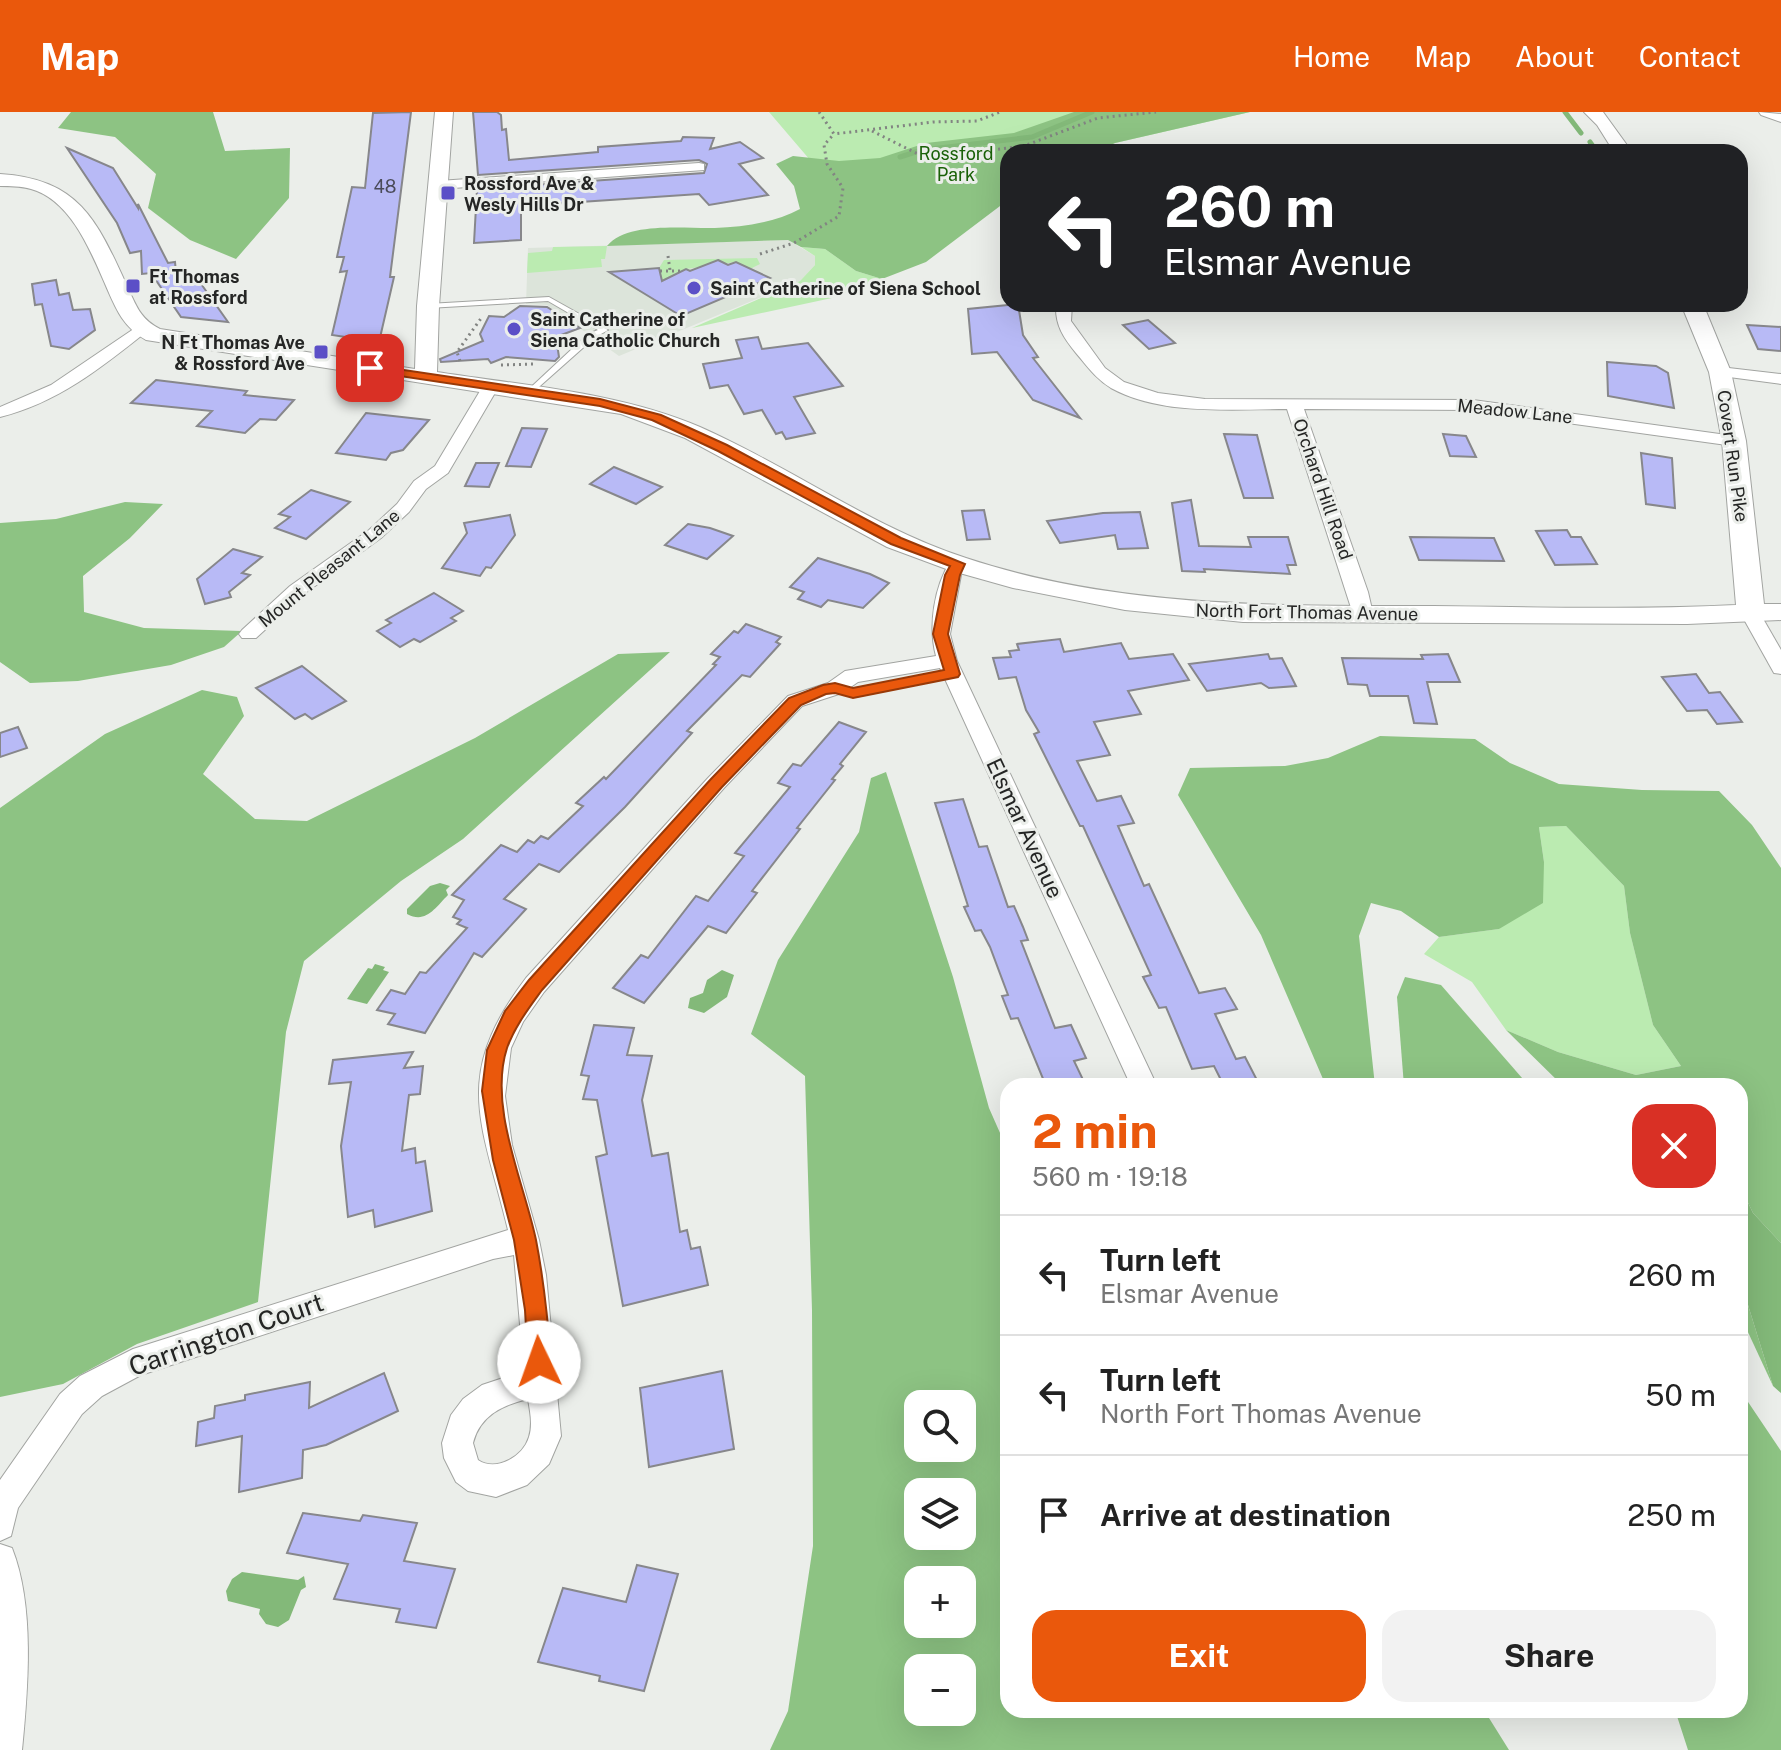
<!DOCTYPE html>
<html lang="en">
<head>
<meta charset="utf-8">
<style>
	:root { --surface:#fff; --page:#f2f2f2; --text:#222; --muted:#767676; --line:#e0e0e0; --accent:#ea580c }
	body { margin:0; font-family:"Public Sans",sans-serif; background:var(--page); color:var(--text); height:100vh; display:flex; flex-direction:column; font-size:30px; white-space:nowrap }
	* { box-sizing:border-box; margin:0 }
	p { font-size:26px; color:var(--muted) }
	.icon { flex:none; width:44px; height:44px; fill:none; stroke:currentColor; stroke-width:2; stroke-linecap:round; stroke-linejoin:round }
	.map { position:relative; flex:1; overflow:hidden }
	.panel { position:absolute; left:1000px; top:966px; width:748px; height:640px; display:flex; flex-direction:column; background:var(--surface); border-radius:24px; box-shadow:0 8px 32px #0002 }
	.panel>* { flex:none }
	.hud { position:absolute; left:1000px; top:32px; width:748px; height:168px; border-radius:24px; box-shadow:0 8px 32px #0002; background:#202124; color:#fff; overflow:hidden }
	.controls { position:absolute; left:904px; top:1278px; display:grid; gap:16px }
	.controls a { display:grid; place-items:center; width:72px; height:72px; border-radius:16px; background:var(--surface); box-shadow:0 8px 32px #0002; font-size:40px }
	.pin { position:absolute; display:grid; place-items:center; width:68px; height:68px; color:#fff; margin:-34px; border-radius:16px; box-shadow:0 4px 12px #0006 }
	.me { position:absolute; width:88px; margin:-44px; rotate:357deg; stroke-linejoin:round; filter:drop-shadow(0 0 6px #0008) }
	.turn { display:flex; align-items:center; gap:28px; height:168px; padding:0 32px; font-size:36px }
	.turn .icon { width:104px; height:104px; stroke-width:2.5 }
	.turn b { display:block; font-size:56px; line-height:68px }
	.round { display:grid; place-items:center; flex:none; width:84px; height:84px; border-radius:24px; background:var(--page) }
	.summary { display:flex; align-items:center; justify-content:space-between; height:136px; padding:0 32px }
	h1 { font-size:48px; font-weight:700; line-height:60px; color:var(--accent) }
	.button { display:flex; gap:16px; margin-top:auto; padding:16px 32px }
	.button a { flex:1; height:92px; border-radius:24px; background:var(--accent); color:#fff; font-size:32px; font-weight:700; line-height:92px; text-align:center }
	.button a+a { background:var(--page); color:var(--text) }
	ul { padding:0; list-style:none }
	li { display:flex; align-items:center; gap:24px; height:120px; padding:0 32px; border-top:2px solid var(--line) }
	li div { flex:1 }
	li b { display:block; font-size:30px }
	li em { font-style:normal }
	header { display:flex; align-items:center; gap:48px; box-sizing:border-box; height:112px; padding:0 40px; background:var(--accent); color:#fff }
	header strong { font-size:38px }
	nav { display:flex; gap:44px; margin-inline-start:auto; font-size:28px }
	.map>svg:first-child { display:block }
	.built { fill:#dce4da }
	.green { fill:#bbebb1 }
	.forest { fill:#8dc383; fill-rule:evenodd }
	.water { fill:#83b979 }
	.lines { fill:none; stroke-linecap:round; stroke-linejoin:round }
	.stream { stroke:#83b979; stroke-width:5 }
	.building { fill:#b8baf6; stroke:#87878b; stroke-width:2 }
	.lane-casing { stroke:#a2a4a1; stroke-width:2 }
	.street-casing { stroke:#a2a4a1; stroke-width:2 }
	.secondary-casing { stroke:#a2a4a1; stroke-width:2 }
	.path { stroke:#828482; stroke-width:3; stroke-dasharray:2 4; stroke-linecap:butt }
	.lane { fill:#fff; fill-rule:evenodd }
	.street { fill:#fff; fill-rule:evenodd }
	.secondary { fill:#fff; fill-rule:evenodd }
	.route { fill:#ea580c; stroke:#983908; stroke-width:2 }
	.poi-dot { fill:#5b4fc7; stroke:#ebeeea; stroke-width:3 }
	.labels { text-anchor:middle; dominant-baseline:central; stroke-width:6; stroke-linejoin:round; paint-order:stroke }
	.far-park-label { font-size:18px; fill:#1a6108; stroke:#ebeeea }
	.far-poi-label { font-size:18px; font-weight:bold; fill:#252625; stroke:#ebeeea; text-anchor:start }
	.number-label { font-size:18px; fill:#4a4b59 }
	.far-street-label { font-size:18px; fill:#252625; stroke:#ebeeea }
	.street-label { font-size:22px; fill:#252625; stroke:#ebeeea }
	.near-street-label { font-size:26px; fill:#252625; stroke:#ebeeea }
</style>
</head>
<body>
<header>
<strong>Map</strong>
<nav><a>Home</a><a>Map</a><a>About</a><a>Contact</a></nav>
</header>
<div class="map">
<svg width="1781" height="1638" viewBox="0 0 1781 1638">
	<rect width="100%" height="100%" fill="#ebeeea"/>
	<polygon class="built" points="788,128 815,144 815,153 800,169 619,244 547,193 526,192 528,136"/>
	<g class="green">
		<polygon points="769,0 1250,0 1115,31 1095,40 1008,40 1008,88 822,62"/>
		<polygon points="607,134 605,147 601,147 602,155 527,161 528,141 552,139 553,135"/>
		<polygon points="801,135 825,137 856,159 882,167 832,186 692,216 800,169 815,153 815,144"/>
		<polygon points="757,146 760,152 750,157 736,150 686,157 662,170 659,156 664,148"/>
		<polygon points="1566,714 1624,774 1630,821 1653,913 1681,954 1636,963 1558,940 1506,918 1472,870 1424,842 1439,825 1499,817 1544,750 1539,715"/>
	</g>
	<g class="forest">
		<polygon points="71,0 213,0 225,39 290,36 289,86 236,147 190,128 148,96 156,62 115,25 58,16"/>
		<path d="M1074,0H1250L1115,31L1095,40H1008V88L926,150L882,167L856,159L825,137L801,135L788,128L607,134C628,109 686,117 715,116C744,115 776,110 800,97L794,74L776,52L793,44L839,49L880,46L926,31L1014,21Z"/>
		<polygon points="125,390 163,392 130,426 83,464 84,500 144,516 242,519 224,535 171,553 78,569 30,571 0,550 0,411 56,407"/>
		<polygon points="670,540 463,727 401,769 304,849 286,920 258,1190 137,1232 63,1272 0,1285 0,696 105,622 202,578 237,585 244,604 203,662 255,707 307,709 475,626 618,542"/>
		<polygon points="1380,624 1475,627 1510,651 1559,672 1642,678 1719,679 1752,713 1781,756 1781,1131 1753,1101 1740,1074 1740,974 1563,974 1506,918 1558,940 1636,963 1681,954 1653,913 1630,821 1624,774 1566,714 1539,715 1544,750 1543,791 1499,817 1439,825 1401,799 1371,791 1359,824 1375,974 1326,974 1261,823 1178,683 1190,656 1285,654 1328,646"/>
		<path d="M886,660L953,865L989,996L1008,1039V1598H1484L1509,1638H770L788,1599L813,1434L812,1198L805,964L751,922L778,848L859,720L871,666ZM962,1292V1336H918V1292ZM962,1380V1424H918V1380ZM962,1468V1512H918V1468ZM962,1556V1600H918V1556Z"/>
		<polygon points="1405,865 1441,873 1529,974 1404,974 1397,885"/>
		<polygon points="1740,1167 1773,1274 1740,1203"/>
		<polygon points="1740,1278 1781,1339 1781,1638 1688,1638 1675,1598 1740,1598"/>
	</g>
	<g class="water">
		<path d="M440,771L450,774L446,778L448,783C435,796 426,812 407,802V797L430,774Z"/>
		<polygon points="375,852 385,855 383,858 389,860 367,892 347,887 368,856 372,857"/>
		<polygon points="722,858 734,863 727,885 704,901 688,896 690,886 703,881 707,868"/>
		<polygon points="1740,1074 1753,1101 1781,1131 1781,1281 1773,1274 1740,1167"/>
		<polygon points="242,1460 298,1468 304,1464 306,1475 301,1478 289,1508 278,1515 266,1512 259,1502 260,1497 228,1489 226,1479 232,1467"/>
	</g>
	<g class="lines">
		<g class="stream">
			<polyline points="1565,0 1581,21"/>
			<polyline points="1590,30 1597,40"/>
			<polyline points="900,45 922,38 1032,25 1092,0"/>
		</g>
	</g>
	<g class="building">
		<polygon points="411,0 390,165 394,165 379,230 332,223 347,159 340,160 344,145 337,145 352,75 365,76 373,1"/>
		<polygon points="473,0 497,0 501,3 502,18 506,17 509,48 598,40 598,35 681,29 683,25 714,26 710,37 740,30 763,46 739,52 768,83 709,93 699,82 521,94 521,128 474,131 477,77 704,61 707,52 699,48 478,63"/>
		<polygon points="67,36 113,56 138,96 138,92 168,151 175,150 177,171 199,169 228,210 181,205 151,161 142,162 141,139 130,141 117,111"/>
		<polygon points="718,148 728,153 736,150 770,166 681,204 609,160 659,156 662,169 686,157 690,159"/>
		<polygon points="56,168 59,183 69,181 73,198 90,197 95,218 69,237 51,234 42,192 35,193 32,172"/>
		<polygon points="1018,192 1023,223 1038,245 1033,246 1080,306 1033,288 997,240 972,242 968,197"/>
		<polygon points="520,194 547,195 580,216 556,225 559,245 555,249 506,245 491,251 488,247 441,250 440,247 483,229 480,222 489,204 504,205"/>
		<polygon points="1148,208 1175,231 1149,237 1123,213"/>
		<polygon points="1747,213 1781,215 1781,239 1758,237"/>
		<polygon points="758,225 762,237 808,231 843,274 794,285 815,321 786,327 782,320 776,322 762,298 744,302 728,273 710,276 703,252 742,246 736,228"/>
		<polygon points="1607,250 1656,254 1668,261 1674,296 1608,284"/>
		<polygon points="156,268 247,279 244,283 294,288 276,308 260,307 245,321 197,314 212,299 131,291"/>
		<polygon points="366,301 429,308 403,338 391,341 386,348 336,341"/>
		<polygon points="522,316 547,317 531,355 506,354"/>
		<polygon points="1224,322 1257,323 1273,386 1244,386"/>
		<polygon points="1443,322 1466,324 1476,345 1450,344"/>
		<polygon points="1641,341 1672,346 1675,396 1646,392"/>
		<polygon points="476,351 499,351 489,375 465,374"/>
		<polygon points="614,355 662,375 636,392 590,372"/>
		<polygon points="311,378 350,390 306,427 275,416 290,405 279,402"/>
		<polygon points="1191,388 1199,434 1251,435 1248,425 1288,425 1296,453 1287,453 1290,462 1204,457 1205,460 1182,459 1172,391"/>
		<polygon points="984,398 990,427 967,428 962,399"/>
		<polygon points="1140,400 1148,436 1118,437 1115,423 1060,431 1047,409 1103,401"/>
		<polygon points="510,403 515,423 491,456 486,455 480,464 442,456 467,421 464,411"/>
		<polygon points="688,412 710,416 733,424 707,447 665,433"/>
		<polygon points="1567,418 1571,425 1581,425 1597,452 1555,453 1536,419"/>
		<polygon points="1410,425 1494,426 1504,449 1419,448"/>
		<polygon points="233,437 262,445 242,461 250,463 229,480 231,485 205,492 197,467"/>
		<polygon points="818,446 870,462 889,471 863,496 828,488 821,495 798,487 804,480 790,475"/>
		<polygon points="434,481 463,499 451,506 456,509 420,530 414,527 400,535 377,519 391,511 386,508"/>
		<polygon points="746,512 781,525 776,530 780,532 750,565 742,563 687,619 692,621 625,695 559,760 539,752 504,787 526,797 482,845 474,841 425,921 388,912 395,902 377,898 391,878 405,882 420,860 426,861 467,816 457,812 461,808 453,805 464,788 452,783 501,733 517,740 528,728 534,731 541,724 548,727 583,694 576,691 604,665 606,667 716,553 713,552 720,545 711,542 734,519 738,521"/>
		<polygon points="1060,527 1064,540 1121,531 1129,547 1173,542 1189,568 1128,579 1141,602 1094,610 1110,643 1077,649 1097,689 1121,684 1134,711 1118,714 1144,774 1149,772 1199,881 1225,876 1237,897 1215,902 1236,947 1245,945 1260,974 1224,974 1214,954 1192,957 1166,895 1159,896 1143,865 1151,863 1083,714 1080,714 1034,622 1039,620 1026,598 1016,565 999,567 993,546 1011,545 1009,539 1019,538 1017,532"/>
		<polygon points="1268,542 1270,547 1282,546 1296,574 1269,576 1261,571 1207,579 1189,552"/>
		<polygon points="1448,542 1460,570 1427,570 1437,612 1414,611 1408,584 1370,584 1367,573 1348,572 1342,546 1423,547 1421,543"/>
		<polygon points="302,554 346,589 312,607 305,602 295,607 256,576"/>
		<polygon points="1696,562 1709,581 1720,580 1742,610 1717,612 1707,598 1687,599 1662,565"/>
		<polygon points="839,610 866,620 840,652 843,654 832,667 835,668 797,716 800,717 752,779 757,781 726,821 708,814 644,891 613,876 641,843 648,846 696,784 708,789 744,744 735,741 790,675 778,671 793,652 801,654"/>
		<polygon points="18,615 27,636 0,645 0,621"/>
		<polygon points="963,687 979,735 987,734 1008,795 1014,794 1023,815 1028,828 1021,829 1055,916 1071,913 1086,946 1074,949 1086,974 1046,974 1018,906 1011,907 1002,884 1008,883 990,835 981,818 975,819 964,795 968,794 935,691"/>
		<polygon points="594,913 634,916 627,943 652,944 642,988 652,1044 668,1041 680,1120 687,1118 691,1137 700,1135 708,1173 623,1194 596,1045 607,1042 597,988 583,987 589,964 581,963"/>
		<polygon points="413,940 404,956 423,954 420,982 409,983 402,1039 415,1036 416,1051 425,1049 432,1099 375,1115 373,1098 348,1105 341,1034 351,970 329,972 333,948"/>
		<polygon points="722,1259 734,1337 649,1355 640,1276"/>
		<polygon points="384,1261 398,1299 326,1333 303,1338 302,1366 239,1380 242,1324 196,1334 198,1310 214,1306 215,1294 245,1288 245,1283 310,1270 309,1296"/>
		<polygon points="303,1401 360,1409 363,1403 417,1411 404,1449 455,1457 436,1516 396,1510 400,1497 334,1487 348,1452 287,1441"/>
		<polygon points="637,1453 678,1462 644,1579 599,1569 600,1564 538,1550 563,1476 626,1490"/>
	</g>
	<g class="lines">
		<g class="lane-casing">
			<polygon id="lane" points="549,185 608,218 594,226 531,282 527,280 528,278 588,222 598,218 548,189 428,196 424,194 428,192"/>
		</g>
		<g class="street-casing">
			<g id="street">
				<polygon points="1759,0 1781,2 1781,10 1761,3"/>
				<polygon points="699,51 704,52 704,58 439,77 432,73 439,69"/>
				<path d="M1056,192H1072L1071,209L1105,256L1124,270L1158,281L1205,287L1473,288L1734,324L1743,329L1734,334L1473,298L1304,297L1368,480L1373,502L1363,508L1353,502L1287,297C1232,297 1162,304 1111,276C1096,267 1087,254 1076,241C1063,225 1055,213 1056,192Z"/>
				<path d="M141,212L146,214V220C101,256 57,291 0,305V295L51,273Z"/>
				<polygon points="1720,255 1781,262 1781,272 1714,263 1714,257"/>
				<polygon points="491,269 499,274 448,361 426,377 409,400 381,426 304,482 256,526 242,526 239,522 242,518 290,474 369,418 397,392 414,369 435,354 483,274"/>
				<path d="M958,446L967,452L961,463L950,522L957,549L1157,974H1131L940,556L858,570L842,581L802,594L724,676L544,880L523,910L511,936L505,984L512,1033L539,1128L546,1163L561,1324L549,1352L527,1373L496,1385L468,1379L456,1370L444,1346L442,1331L451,1303L463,1287L482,1273L524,1259L514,1143L493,1147L141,1263L102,1284L82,1302L18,1396L11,1424L0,1429V1368L60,1282L80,1264L133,1237L508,1118C482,1010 451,965 526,866L708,666L788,584L828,571L845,559L936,544C928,514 934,475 951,448ZM528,1287C530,1299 533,1313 529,1325C523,1345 496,1360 478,1348L473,1331C480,1303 503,1293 528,1287Z"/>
				<polygon points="1751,496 1758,498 1781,538 1781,562 1774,561 1741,502"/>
				<path d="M0,1432L12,1436C35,1494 28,1577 22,1638H0Z"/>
			</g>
		</g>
		<g class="secondary-casing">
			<g id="secondary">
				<path d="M435,0H453L439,194L437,260C526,274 618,280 700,315C791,355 871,415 966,446C1117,496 1276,494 1433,494C1534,495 1636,498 1736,493L1722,329L1709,260L1681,192H1703L1731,260L1746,329L1764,492H1781V508L1687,512L1243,510L1125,498L1013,476L949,458L887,435L685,326L621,302L146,228C123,215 116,197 106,174C91,140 71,88 31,77C21,74 10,74 0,74V62C79,67 97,108 127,174C136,193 140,207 160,217L415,257L417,194Z"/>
				<polygon points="1584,0 1603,0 1632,40 1614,40 1597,13"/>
			</g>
		</g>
		<g class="path">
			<polyline points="819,0 834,22 933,10 977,9 1000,0"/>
			<polyline points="872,19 918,42 944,44 1024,34 1098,6 1156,0"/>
			<polyline points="760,142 794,131 839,104 843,76 827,52 824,33 834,22"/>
			<polyline points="668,144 670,158"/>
			<polyline points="660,159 684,159"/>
			<polyline points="460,249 457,240 482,205"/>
			<polyline points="501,253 535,252"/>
		</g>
		<use href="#lane" class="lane"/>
		<use href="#street" class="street"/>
		<use href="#secondary" class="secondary"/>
	</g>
	<path class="route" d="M370,253L600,287L661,303L727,333L901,426L965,452L960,463L948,522L960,562L958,565L853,586L835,581L826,582L801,593L722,675L542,878C529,896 515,914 507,936C488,995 524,1070 536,1128C544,1169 548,1209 551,1250L547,1258L539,1261L531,1258L528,1250L525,1198L514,1128L493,1048L482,979L487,938L505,899L529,868L711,667L789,586L823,573L835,571L853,576L944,558L933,522L945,463L950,454L891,432L718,339L652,308L600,294L366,259V254Z"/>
	<g class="poi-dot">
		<rect x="440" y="73" width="16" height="16" rx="4"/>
		<rect x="125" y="166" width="16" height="16" rx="4"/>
		<circle cx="694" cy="176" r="8"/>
		<circle cx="514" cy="217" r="8"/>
		<rect x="313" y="232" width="16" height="16" rx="4"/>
	</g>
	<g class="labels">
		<g class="far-park-label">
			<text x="956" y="41">Rossford<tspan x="956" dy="21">Park</tspan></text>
		</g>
		<g class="far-poi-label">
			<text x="464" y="71">Rossford Ave &amp;<tspan x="464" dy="21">Wesly Hills Dr</tspan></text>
			<text x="149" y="164">Ft Thomas<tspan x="149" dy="21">at Rossford</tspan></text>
			<text x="710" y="176">Saint Catherine of Siena School</text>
			<text x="530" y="207">Saint Catherine of<tspan x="530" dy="21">Siena Catholic Church</tspan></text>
			<text x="305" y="230" text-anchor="end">N Ft Thomas Ave<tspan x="305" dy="21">&amp; Rossford Ave</tspan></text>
		</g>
		<g class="number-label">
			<text x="385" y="74">48</text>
		</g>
		<g class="far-street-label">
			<text transform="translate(1515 299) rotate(6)">Meadow Lane</text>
			<text transform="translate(1733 344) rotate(82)">Covert Run Pike</text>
			<text transform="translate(1323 377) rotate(71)">Orchard Hill Road</text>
			<text transform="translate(329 456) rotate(-39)">Mount Pleasant Lane</text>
			<text transform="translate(1307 500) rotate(1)">North Fort Thomas Avenue</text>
		</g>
		<g class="street-label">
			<text transform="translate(1025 716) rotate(65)">Elsmar Avenue</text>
		</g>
		<g class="near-street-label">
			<text transform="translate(226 1222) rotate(-19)">Carrington Court</text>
		</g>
	</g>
</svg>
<div class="controls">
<a><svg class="icon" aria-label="search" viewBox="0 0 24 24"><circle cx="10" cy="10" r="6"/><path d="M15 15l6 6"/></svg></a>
<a><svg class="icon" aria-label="layers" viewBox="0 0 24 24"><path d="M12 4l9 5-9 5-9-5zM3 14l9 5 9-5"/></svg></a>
<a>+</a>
<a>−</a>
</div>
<div class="pin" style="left:370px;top:256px;background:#d93025"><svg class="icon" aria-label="arrive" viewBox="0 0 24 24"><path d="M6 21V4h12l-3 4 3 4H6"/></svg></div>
<svg class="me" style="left:539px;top:1250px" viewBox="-20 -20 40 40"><circle r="19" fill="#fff"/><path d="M0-13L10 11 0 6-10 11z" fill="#ea580c"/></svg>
<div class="hud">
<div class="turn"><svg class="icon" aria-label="left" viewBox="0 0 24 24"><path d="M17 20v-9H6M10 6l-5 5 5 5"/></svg><div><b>260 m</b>Elsmar Avenue</div></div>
</div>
<section class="panel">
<div class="summary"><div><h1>2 min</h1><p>560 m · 19:18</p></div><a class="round" style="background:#d93025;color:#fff"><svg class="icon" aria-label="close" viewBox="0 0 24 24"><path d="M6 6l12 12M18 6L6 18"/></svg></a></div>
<ul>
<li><svg class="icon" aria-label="left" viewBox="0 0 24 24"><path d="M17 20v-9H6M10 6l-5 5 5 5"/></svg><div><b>Turn left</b><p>Elsmar Avenue</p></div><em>260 m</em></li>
<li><svg class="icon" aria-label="left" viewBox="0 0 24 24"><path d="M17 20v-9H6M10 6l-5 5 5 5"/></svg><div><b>Turn left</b><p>North Fort Thomas Avenue</p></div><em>50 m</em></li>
<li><svg class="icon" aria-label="arrive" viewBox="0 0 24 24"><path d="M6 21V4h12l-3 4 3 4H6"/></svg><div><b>Arrive at destination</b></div><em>250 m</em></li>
</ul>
<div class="button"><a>Exit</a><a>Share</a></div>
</section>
</div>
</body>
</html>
